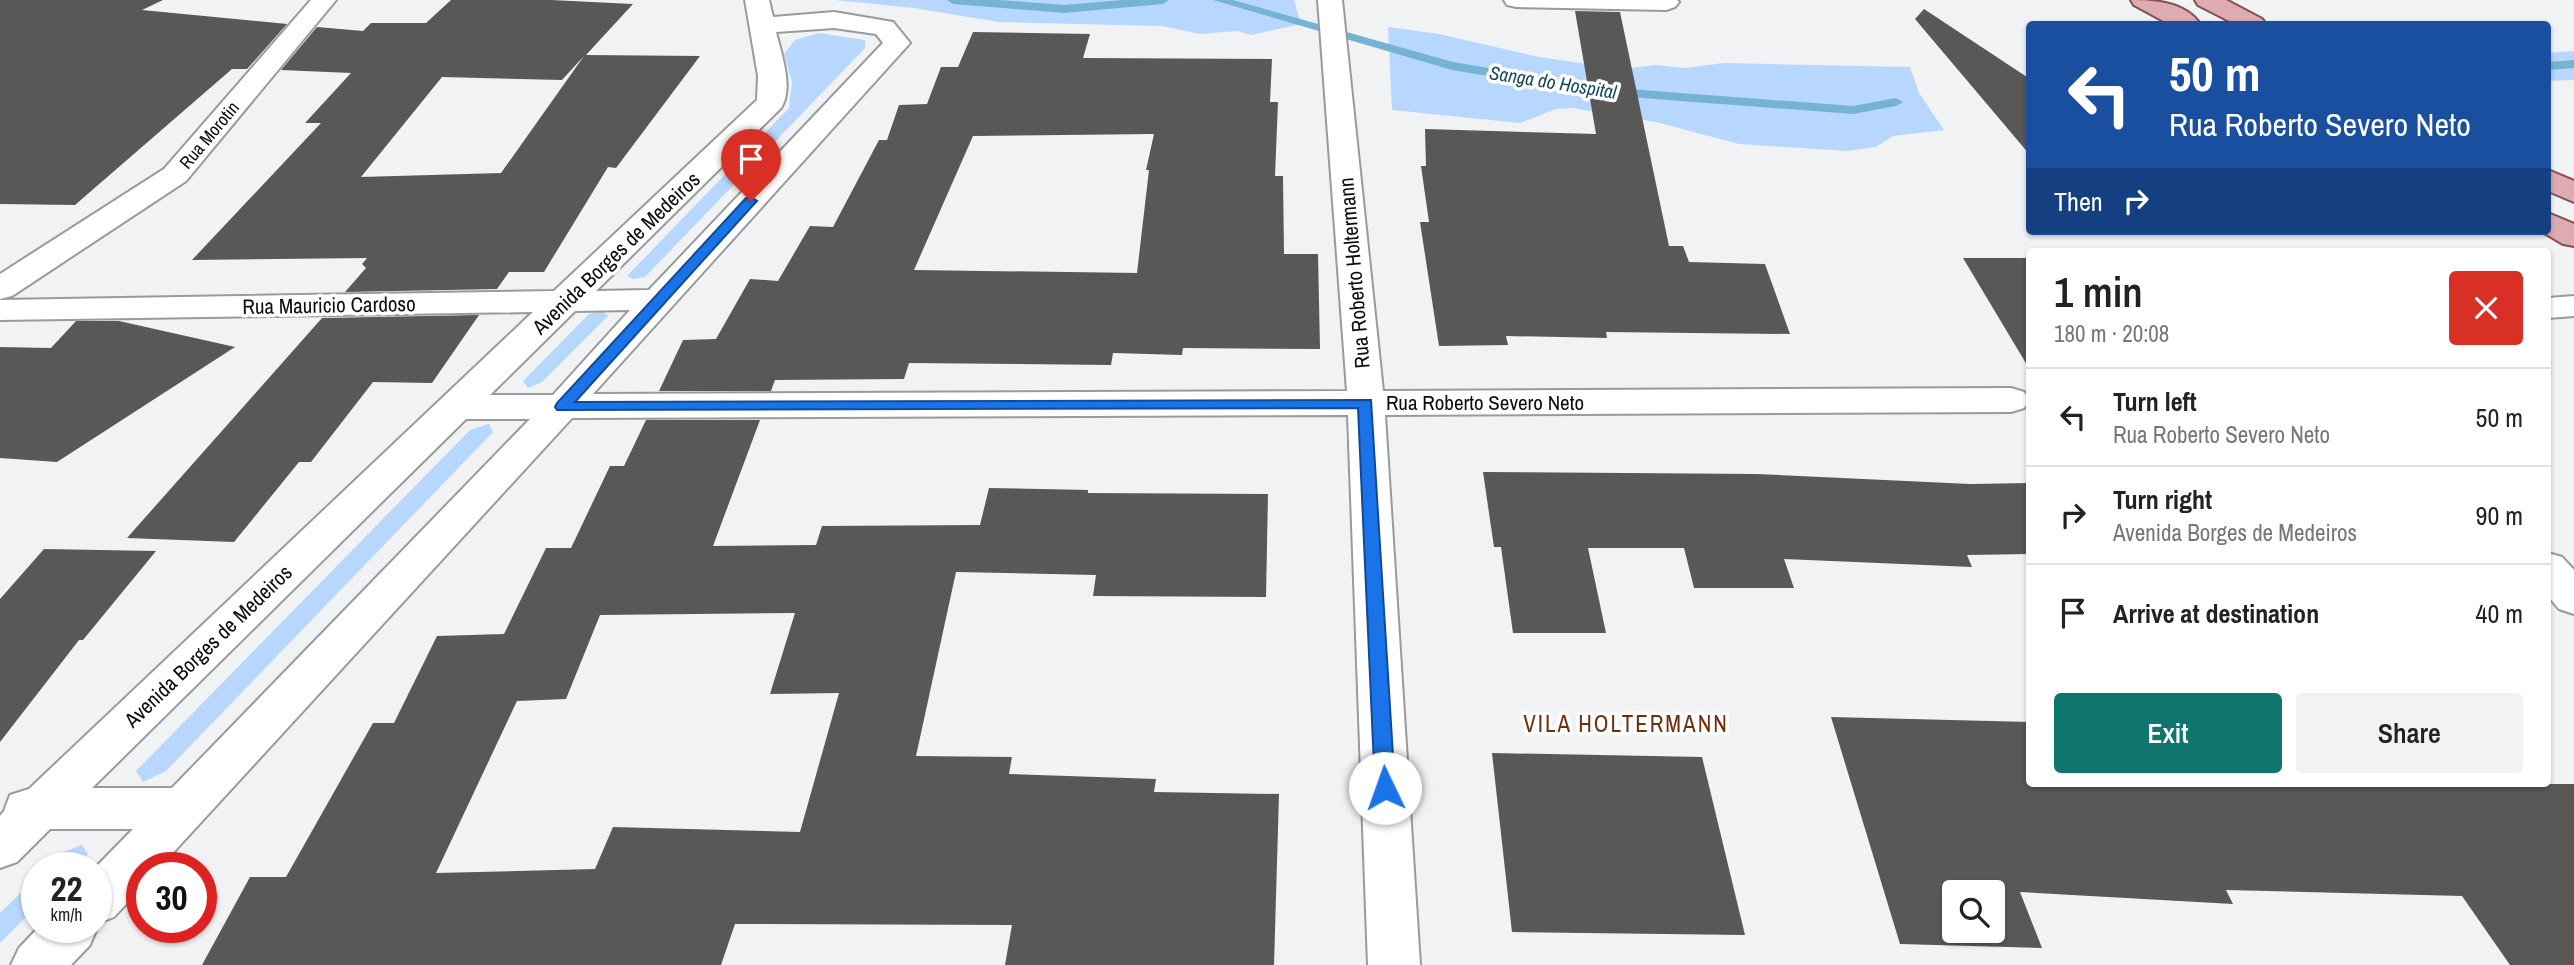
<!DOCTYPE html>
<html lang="en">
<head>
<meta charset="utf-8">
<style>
	:root { --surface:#fff; --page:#f2f2f2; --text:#222; --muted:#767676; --line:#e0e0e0; --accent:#0f766e }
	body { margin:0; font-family:"Archivo Narrow",sans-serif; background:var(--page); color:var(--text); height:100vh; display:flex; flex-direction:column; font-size:26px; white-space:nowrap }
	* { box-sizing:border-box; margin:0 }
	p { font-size:23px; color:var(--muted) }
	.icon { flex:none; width:38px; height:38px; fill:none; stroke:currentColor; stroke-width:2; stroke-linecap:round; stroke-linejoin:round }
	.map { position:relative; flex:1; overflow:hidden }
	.sheet { position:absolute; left:2026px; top:248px; width:525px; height:539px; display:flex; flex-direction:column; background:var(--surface); border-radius:7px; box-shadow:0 2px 5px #0004 }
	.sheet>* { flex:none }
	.guide { position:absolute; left:2026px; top:21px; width:525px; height:214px; border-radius:7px; box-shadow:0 2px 5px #0004; background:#1a4fa0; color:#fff; overflow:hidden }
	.fabs { position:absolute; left:1942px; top:880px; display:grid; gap:14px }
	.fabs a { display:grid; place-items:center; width:63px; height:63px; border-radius:7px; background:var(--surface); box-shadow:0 2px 5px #0004; font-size:35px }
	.speed { position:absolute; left:21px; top:852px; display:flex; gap:14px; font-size:35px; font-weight:700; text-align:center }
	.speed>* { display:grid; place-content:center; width:91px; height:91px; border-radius:50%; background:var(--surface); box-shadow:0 2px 5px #0004; line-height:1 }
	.speed small { font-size:18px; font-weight:400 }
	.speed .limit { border:10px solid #d22; background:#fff; color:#111 }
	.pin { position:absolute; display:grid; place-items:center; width:60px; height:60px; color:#fff; margin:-72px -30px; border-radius:50% 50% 50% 0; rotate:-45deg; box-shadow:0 0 7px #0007 }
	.pin .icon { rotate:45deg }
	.me { position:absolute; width:77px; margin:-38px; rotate:357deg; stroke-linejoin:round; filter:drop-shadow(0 0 5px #0008) }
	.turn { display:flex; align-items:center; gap:24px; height:147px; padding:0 28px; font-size:32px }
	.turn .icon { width:91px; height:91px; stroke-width:2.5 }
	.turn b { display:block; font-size:49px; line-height:60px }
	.then { display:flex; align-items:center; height:66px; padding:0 28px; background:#0003; gap:14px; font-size:26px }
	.round { display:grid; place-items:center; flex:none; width:74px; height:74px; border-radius:7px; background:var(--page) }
	.headline { display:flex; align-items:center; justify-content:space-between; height:119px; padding:0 28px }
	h1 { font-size:42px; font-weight:600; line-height:52px }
	.button { display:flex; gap:14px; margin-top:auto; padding:14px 28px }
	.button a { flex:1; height:80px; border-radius:7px; background:var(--accent); color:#fff; font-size:28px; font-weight:600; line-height:80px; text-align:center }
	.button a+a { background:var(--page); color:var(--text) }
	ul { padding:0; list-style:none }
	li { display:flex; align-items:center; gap:21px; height:98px; padding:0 28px; border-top:2px solid var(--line) }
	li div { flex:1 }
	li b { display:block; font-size:26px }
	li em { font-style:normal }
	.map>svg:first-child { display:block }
	.green { fill:#b8d7ff }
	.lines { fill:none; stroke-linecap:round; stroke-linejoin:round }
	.stream { fill:#75b3d2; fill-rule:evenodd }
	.building { fill:#595857; fill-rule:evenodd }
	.minor-casing { stroke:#999a9b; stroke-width:4 }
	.major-casing { stroke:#854f56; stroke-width:4 }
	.minor { fill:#fff; fill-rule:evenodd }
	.major { fill:#ddabb1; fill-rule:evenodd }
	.route { fill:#1a73e8; stroke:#114b97; stroke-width:2 }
	.labels { text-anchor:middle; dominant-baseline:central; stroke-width:7; stroke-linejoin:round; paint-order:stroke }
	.far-street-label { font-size:18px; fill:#0c0c0d; stroke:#fff }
	.far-water-label { font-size:19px; font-style:italic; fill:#14475d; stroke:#fff }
	.street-label { font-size:21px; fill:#0c0c0d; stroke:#fff }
	.neighbourhood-label { font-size:23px; letter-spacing:2px; fill:#6f2f0f; stroke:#fff }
</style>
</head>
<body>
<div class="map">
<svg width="2574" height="965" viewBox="0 0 2574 965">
	<rect width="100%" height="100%" fill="#f1f2f3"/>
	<g class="green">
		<polygon points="835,0 1294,0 1301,24 1251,35 1237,31 1200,34 1162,26 999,22 914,8"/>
		<polygon points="1388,27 1439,34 1539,57 1622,69 1656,65 1685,68 1724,63 1910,67 1919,93 1944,130 1893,136 1876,147 1847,151 1739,144 1656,122 1572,108 1556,109 1520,123 1392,110"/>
		<polygon points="819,33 865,40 865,48 645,277 633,279 627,276 789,108 792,82 784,54 795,40"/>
		<polygon points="2574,51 2574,80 2548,81 2548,53"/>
		<polygon points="602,311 608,316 542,382 528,388 523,381 589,314"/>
		<polygon points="489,424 493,432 166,771 143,782 136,771 470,430"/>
		<polygon points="82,845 88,854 74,868 46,868 61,853"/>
		<polygon points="37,877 37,906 0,943 0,913"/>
	</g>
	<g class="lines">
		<g class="stream">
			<polygon points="947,0 999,0 1064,5 1122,0 1169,0 1163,4 1064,13 953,4"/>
			<polygon points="1213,0 1233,0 1453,62 1602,87 1853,106 1896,98 1903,102 1896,106 1853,114 1602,95 1452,70"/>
			<polygon points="2574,60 2574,68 2548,70 2548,62"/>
		</g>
	</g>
	<g class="building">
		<polygon points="0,0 163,0 142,10 287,24 247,69 232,69 75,205 0,204"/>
		<path d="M451,0H551L633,4L586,55L700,56L616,168L608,167L544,272H509L497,289L345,292L366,268L362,264L367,258L192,260L321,123H305L351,73L281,70L317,27L363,31L371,23H426ZM584,56L501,173L361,177L442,77L562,80Z"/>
		<polygon points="1924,9 2030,79 2030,155 1915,19"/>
		<polygon points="1575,11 1620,12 1669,246 1683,246 1689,262 1765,264 1790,334 1606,332 1607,338 1506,336 1508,345 1439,346 1420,222 1429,222 1421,166 1426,166 1425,129 1596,134"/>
		<path d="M973,32L1090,34L1083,58L1272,59L1270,102H1278L1275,176H1283L1284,254H1318L1320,349L1183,348L1182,355L1113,353L1111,365L909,363L904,379L775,380L771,391H659L683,340L716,339L750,279L778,281L810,226L833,227L879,140H887L899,105L927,104L941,67H958ZM1154,134L1146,170H1149L1137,273L914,270L973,136Z"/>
		<polygon points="1963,258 2030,258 2030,370"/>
		<polygon points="479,315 432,383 373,382 311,462 299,462 234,542 127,538 322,318"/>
		<polygon points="76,321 119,321 235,347 57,462 0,458 0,347 51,348"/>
		<path d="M646,420H760L713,546L816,545L822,526L980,525L989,488L1088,490V493L1268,494L1266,597L1093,596L1096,575L956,572L916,756L1012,757L1009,774L1156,779L1154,792L1279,794L1274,965H1005L1012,925L735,924L721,965H202L250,877H286L373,723H394L437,636L504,634L546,548H571L610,466H624ZM795,613L770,694L839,693L800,832L613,827L595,869L436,873L517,701L566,699L600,615Z"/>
		<polygon points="1483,472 1756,474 1970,484 2030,483 2030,554 1967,555 1972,567 1784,559 1794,588 1694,588 1684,548 1588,548 1606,633 1513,633 1501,547 1494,547"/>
		<polygon points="44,549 156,551 83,640 79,640 0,742 0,599"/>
		<path d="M1831,717L2030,722V784H2574V965H2510L2462,896L2226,890L2233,904L2020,892L2042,948L1900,944ZM1955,892H1993V931H1955Z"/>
		<polygon points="1492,753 1702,757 1745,935 1512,932"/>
	</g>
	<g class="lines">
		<g class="minor-casing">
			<g id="minor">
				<polygon points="311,0 336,0 186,181 12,296 0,299 0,274 164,169"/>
				<path d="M745,0H769L773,17L834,12L893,22L910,43L593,394L1347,391L1318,0H1342L1383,391L2011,388L2024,392L2029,400L2024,408L2011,412L1385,415L1420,965H1368L1348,415L572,418L159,868H142V887L114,917L96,924L95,868L133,829H50L17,862L0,868V816L4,811L10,795L29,789L533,312L0,320V300L554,291L757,100L758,76ZM834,28L876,34L883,43L649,290L596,291L781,108C794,88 781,53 776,32ZM630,310L553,395H490L575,311ZM466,419H530L172,788H92Z"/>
				<polygon points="1504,0 1677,0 1679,2 1675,7 1666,10 1516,7 1507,5"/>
				<polygon points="2574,296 2574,316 2548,318 2548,298"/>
				<polygon points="2548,553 2562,557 2574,570 2574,614 2559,609 2548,596"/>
				<polygon points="96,925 97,928 90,945 71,965 11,965 19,948 38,928 96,928"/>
			</g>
		</g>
		<g class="major-casing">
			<g id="major">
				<path d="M2131,0C2154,0 2185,2 2200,24H2169L2134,5Z"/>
				<polygon points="2195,0 2226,0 2262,19 2266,24 2235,24 2198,5"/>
				<polygon points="2548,170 2574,181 2574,202 2548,191"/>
				<polygon points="2548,213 2574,224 2574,246 2563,244 2541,231 2548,231"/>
			</g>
		</g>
		<use href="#minor" class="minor"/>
		<use href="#major" class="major"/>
	</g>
	<polygon class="route" points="751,197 757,201 755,203 575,402 1371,400 1395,788 1392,794 1385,796 1378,794 1375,788 1358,408 557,410 555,407 557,403 746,198"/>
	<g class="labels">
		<g class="far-street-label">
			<text transform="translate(209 135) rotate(-50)">Rua Morotin</text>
		</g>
		<g class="far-water-label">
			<text transform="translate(1553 82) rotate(9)">Sanga do Hospital</text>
		</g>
		<g class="street-label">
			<text transform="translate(616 253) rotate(-44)">Avenida Borges de Medeiros</text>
			<text transform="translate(1354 273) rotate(-95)">Rua Roberto Holtermann</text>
			<text transform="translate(329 305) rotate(-1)">Rua Mauricio Cardoso</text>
			<text x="1485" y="402">Rua Roberto Severo Neto</text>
			<text transform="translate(208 646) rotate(-44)">Avenida Borges de Medeiros</text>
		</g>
		<g class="neighbourhood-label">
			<text x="1626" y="723">VILA HOLTERMANN</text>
		</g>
	</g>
</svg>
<div class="fabs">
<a><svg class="icon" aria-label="search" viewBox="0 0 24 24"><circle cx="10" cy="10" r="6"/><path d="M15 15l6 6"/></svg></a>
</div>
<div class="speed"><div>22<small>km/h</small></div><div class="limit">30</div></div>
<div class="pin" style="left:751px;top:201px;background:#d93025"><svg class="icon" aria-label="arrive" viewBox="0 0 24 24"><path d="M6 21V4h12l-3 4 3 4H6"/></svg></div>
<svg class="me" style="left:1385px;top:788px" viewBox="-20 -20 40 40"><circle r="19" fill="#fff"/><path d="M0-13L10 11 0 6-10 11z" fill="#1a73e8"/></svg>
<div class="guide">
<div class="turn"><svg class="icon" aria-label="left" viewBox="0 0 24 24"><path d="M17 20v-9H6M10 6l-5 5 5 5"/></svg><div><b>50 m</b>Rua Roberto Severo Neto</div></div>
<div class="then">Then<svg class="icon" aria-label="right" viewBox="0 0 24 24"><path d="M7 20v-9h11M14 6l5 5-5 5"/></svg></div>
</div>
<section class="sheet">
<div class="headline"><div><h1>1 min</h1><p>180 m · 20:08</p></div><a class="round" style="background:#d93025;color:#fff"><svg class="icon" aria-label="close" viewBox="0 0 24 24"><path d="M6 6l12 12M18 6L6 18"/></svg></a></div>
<ul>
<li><svg class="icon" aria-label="left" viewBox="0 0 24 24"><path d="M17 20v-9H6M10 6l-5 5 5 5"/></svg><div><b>Turn left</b><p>Rua Roberto Severo Neto</p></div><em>50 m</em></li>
<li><svg class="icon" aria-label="right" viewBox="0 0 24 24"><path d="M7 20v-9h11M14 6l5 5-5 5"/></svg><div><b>Turn right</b><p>Avenida Borges de Medeiros</p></div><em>90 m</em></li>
<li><svg class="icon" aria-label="arrive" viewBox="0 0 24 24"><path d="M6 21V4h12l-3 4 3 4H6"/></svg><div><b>Arrive at destination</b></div><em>40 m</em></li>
</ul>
<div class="button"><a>Exit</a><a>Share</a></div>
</section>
</div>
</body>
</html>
